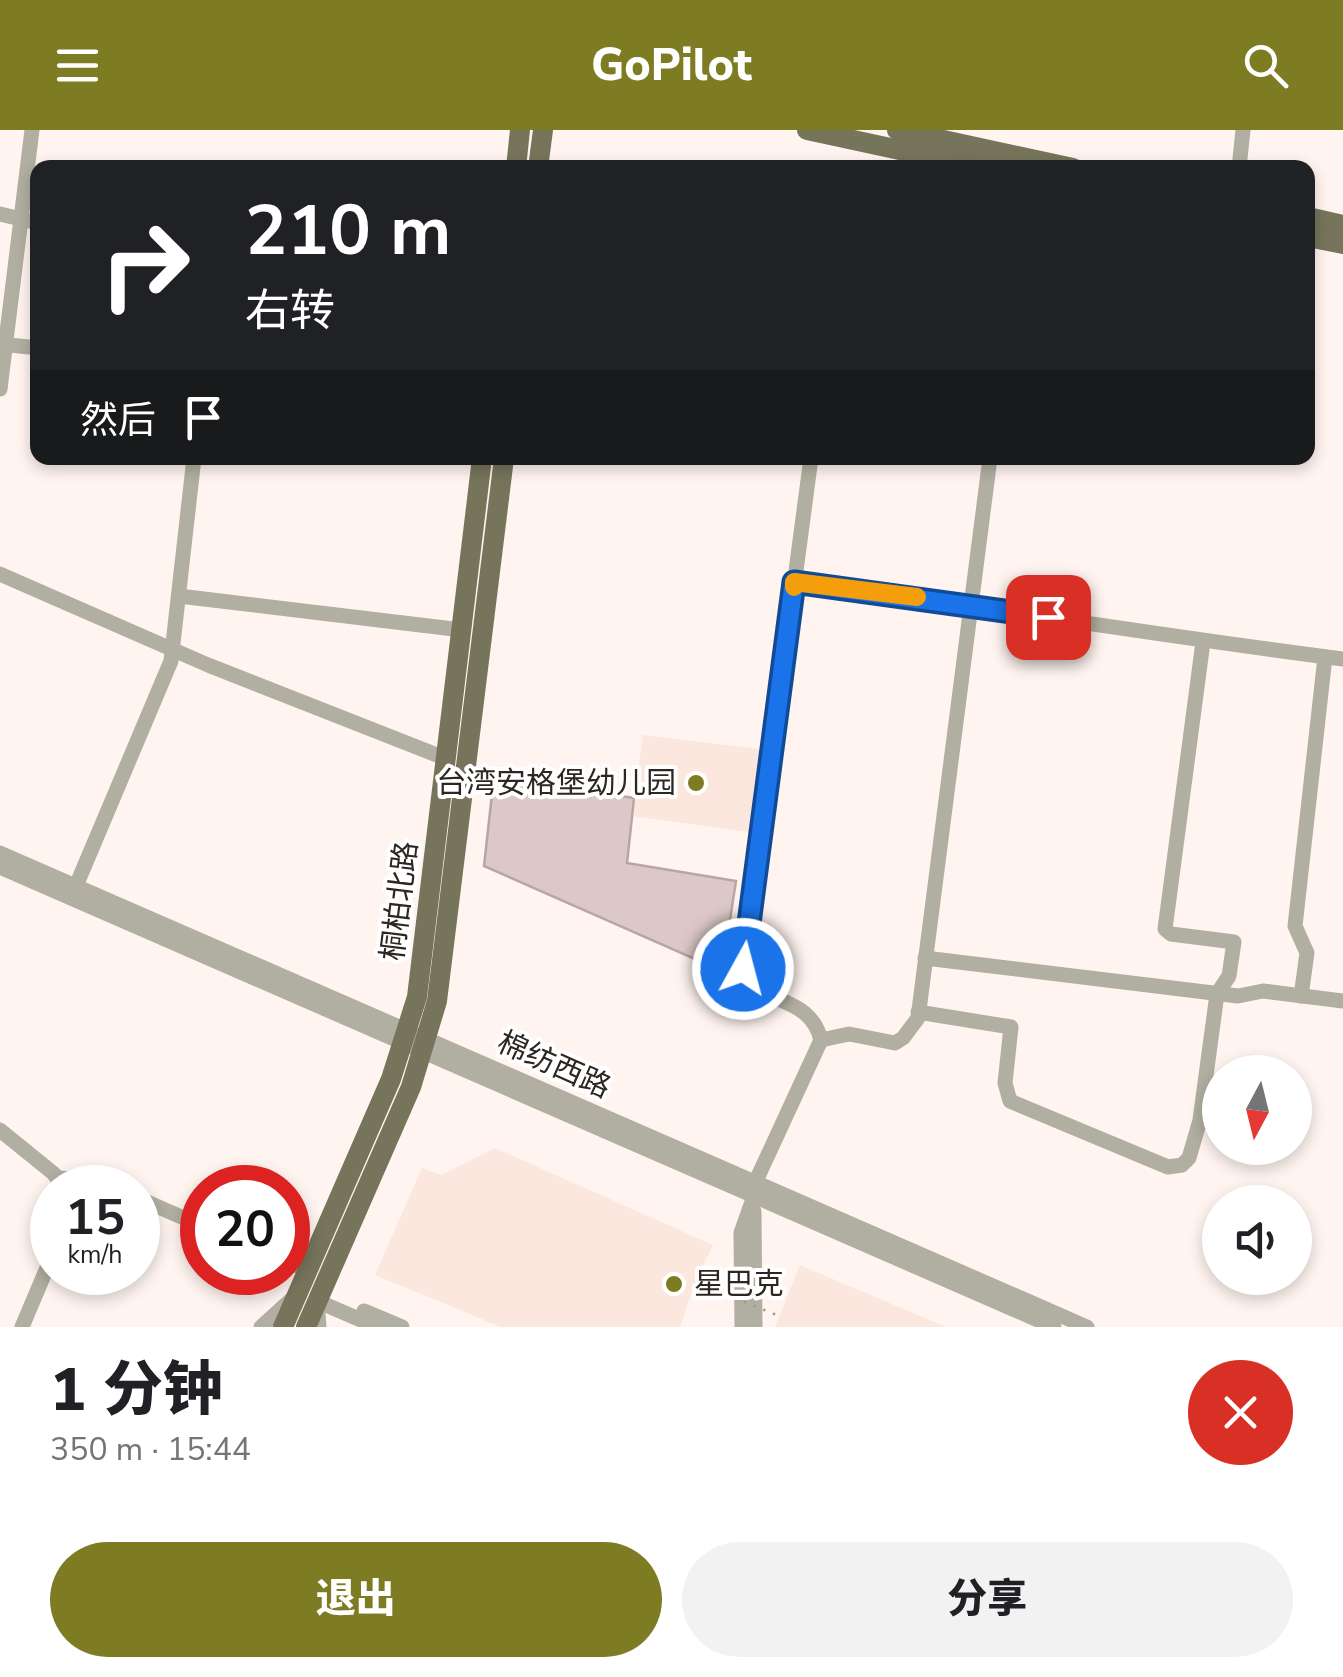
<!DOCTYPE html>
<html lang="zh">
<head>
<meta charset="utf-8">
<style>
	:root { --surface:#fff; --page:#f2f2f2; --text:#202124; --muted:#757577; --accent:#7e7c23 }
	body { margin:0; font-family:"Nunito Sans","Noto Sans SC",sans-serif; background:var(--page); color:var(--text); height:100vh; display:flex; flex-direction:column; font-size:38px; white-space:nowrap }
	* { box-sizing:border-box; margin:0 }
	p { font-size:32px; color:var(--muted) }
	.icon { flex:none; width:55px; height:55px; fill:none; stroke:currentColor; stroke-width:2; stroke-linecap:round; stroke-linejoin:round }
	.map { position:relative; height:1197px; overflow:hidden }
	.sheet { display:flex; flex-direction:column; background:var(--surface); flex:1 }
	.sheet>* { flex:none }
	.hud { position:absolute; left:30px; top:30px; width:1285px; height:305px; border-radius:20px; box-shadow:0 5px 15px #0003; background:#202124; color:#fff; overflow:hidden }
	.needle { width:65px; rotate:187deg }
	.controls { position:absolute; left:1202px; top:925px; display:grid; gap:20px }
	.controls a { display:grid; place-items:center; width:110px; height:110px; border-radius:50%; background:var(--surface); box-shadow:0 5px 15px #0003; font-size:50px }
	.speed { position:absolute; left:30px; top:1035px; display:flex; gap:20px; font-size:50px; font-weight:700; text-align:center }
	.speed>* { display:grid; place-content:center; width:130px; height:130px; border-radius:50%; background:var(--surface); box-shadow:0 5px 15px #0003; line-height:1 }
	.speed small { font-size:25px; font-weight:400 }
	.speed .limit { border:15px solid #d22; background:#fff; color:#111 }
	.pin { position:absolute; display:grid; place-items:center; width:85px; height:85px; color:#fff; margin:-42px; border-radius:20px; box-shadow:0 5px 15px #0006 }
	.me { position:absolute; width:110px; margin:-55px; rotate:7deg; stroke-linejoin:round; filter:drop-shadow(0 0 8px #0008) }
	.turn { display:flex; align-items:center; gap:35px; height:210px; padding:0 50px; font-size:45px }
	.turn .icon { width:130px; height:130px; stroke-width:2.5 }
	.turn b { display:block; font-size:70px; line-height:85px }
	.then { display:flex; align-items:center; height:95px; padding:0 50px; background:#0003; gap:20px; font-size:38px }
	.round { display:grid; place-items:center; flex:none; width:105px; height:105px; border-radius:52px; background:var(--page) }
	.head { display:flex; align-items:center; justify-content:space-between; height:170px; padding:0 50px }
	h1 { font-size:60px; font-weight:800; line-height:75px }
	.action { display:flex; gap:20px; margin-top:auto; padding:20px 50px }
	.action a { flex:1; height:115px; border-radius:60px; background:var(--accent); color:#fff; font-size:40px; font-weight:800; line-height:115px; text-align:center }
	.action a+a { background:var(--page); color:var(--text) }
	header { display:flex; justify-content:space-between; align-items:center; height:130px; padding:0 50px; background:var(--accent); color:#fff; font-size:45px; font-weight:800 }
	.map>svg:first-child { display:block }
	.built { fill:#fbe7de }
	.building { fill:#dcc9c7; stroke:#b8a5a4; stroke-width:2.5 }
	.lines { fill:none; stroke-linecap:round; stroke-linejoin:round }
	.minor { stroke:#b1afa1; stroke-width:15 }
	.major { stroke:#76745b; stroke-width:20 }
	.path-bridge { stroke:#a29995; stroke-width:2.5; stroke-dasharray:2.5 8; stroke-linecap:butt }
	.route-casing { stroke:#114b97; stroke-width:25 }
	.route { stroke:#1a73e8; stroke-width:18 }
	.slow { stroke:#f59e0b; stroke-width:18 }
	.poi-dot { fill:#7e7c23; stroke:#fff; stroke-width:4 }
	.labels { text-anchor:middle; dominant-baseline:central; stroke-width:8; stroke-linejoin:round; paint-order:stroke }
	.poi-label { font-size:30px; fill:#2d2724; stroke:#fff; text-anchor:end }
	.street-label { font-size:30px; fill:#2d2724; stroke:#fff }
</style>
</head>
<body>
<header><svg class="icon" aria-label="menu" viewBox="0 0 24 24"><path d="M4 6h16M4 12h16M4 18h16"/></svg>GoPilot<svg class="icon" aria-label="search" viewBox="0 0 24 24"><circle cx="10" cy="10" r="6"/><path d="M15 15l6 6"/></svg></header>
<div class="map">
<svg width="1343" height="1197" viewBox="0 0 1343 1197">
	<rect width="100%" height="100%" fill="#fff4ef"/>
	<g class="built">
		<polygon points="643,605 760,619 749,702 632,686"/>
		<polygon points="495,1018 713,1115 695,1152 680,1197 501,1197 375,1145 422,1038 442,1045"/>
		<polygon points="800,1135 946,1197 775,1197"/>
	</g>
	<polygon class="building" points="494,646 634,668 627,733 736,751 722,841 484,736"/>
	<g class="lines">
		<g class="minor">
			<polyline points="1239,38 1243,0"/>
			<polyline points="0,84 38,93"/>
			<polyline points="0,214 38,218"/>
			<polyline points="0,259 32,0"/>
			<polyline points="0,444 208,535 447,629"/>
			<path d="M794,452C978,475 1160,506 1343,529"/>
			<polyline points="179,466 462,500"/>
			<polyline points="0,723 1087,1197"/>
			<polyline points="0,737 1054,1197"/>
			<polyline points="76,756 171,531 194,328"/>
			<polyline points="925,828 1238,866 1263,861 1343,871"/>
			<polyline points="1301,866 1307,823 1295,796 1325,527"/>
			<polyline points="918,882 1011,897 1005,953 1010,971 1168,1037 1182,1035 1189,1028 1200,990 1217,864 1229,846 1234,812 1171,804 1165,799 1203,512"/>
			<polyline points="821,910 849,904 895,913 903,908 918,888 990,328"/>
			<polyline points="0,1000 53,1043 65,1058"/>
			<polyline points="58,1048 94,1050 112,1058"/>
			<path d="M755,1053L821,910C809,863 761,878 743,839L811,328"/>
			<polyline points="138,1068 202,1096"/>
			<polyline points="754,1081 755,1197"/>
			<polyline points="288,1132 307,1140"/>
			<polyline points="364,1181 402,1197"/>
			<polyline points="22,1197 52,1126"/>
			<polyline points="261,1197 294,1167"/>
			<polyline points="319,1197 317,1171 377,1197"/>
			<polyline points="742,1197 741,1103 754,1066"/>
		</g>
		<g class="major">
			<polyline points="807,0 983,38"/>
			<polyline points="897,0 1073,38"/>
			<polyline points="516,38 520,0"/>
			<polyline points="538,38 543,0"/>
			<polyline points="1308,87 1343,95"/>
			<polyline points="1308,107 1343,114"/>
			<polyline points="283,1197 391,949 417,867 482,328"/>
			<polyline points="306,1197 411,957 437,871 504,328"/>
		</g>
		<polyline class="path-bridge" points="695,1152 779,1186"/>
	</g>
	<g class="lines">
		<g class="route-casing">
			<polyline id="route" points="743,839 794,452 1048,487"/>
		</g>
		<use href="#route" class="route"/>
		<polyline class="slow" points="794,457 794,452 917,467"/>
	</g>
	<g class="poi-dot">
		<circle cx="696" cy="653" r="10"/>
		<circle cx="674" cy="1154" r="10"/>
	</g>
	<g class="labels">
		<g class="poi-label">
			<text x="676" y="653">台湾安格堡幼儿园</text>
			<text x="694" y="1154" text-anchor="start">星巴克</text>
		</g>
		<g class="street-label">
			<text transform="translate(400 771) rotate(-83)">桐柏北路</text>
			<text transform="translate(554 935) rotate(24)">棉纺西路</text>
		</g>
	</g>
</svg>
<div class="controls">
<a><svg class="needle" viewBox="-14 -14 28 28"><path d="M0-13l5 13h-10z" fill="#e53935"/><path d="M0 13l5-13h-10z" fill="#757577"/></svg></a>
<a><svg class="icon" aria-label="sound" viewBox="0 0 24 24"><path d="M4 9h4l5-4v14l-5-4H4zM17 9q2 3 0 6"/></svg></a>
</div>
<div class="speed"><div>15<small>km/h</small></div><div class="limit">20</div></div>
<div class="pin" style="left:1048px;top:487px;background:#d93025"><svg class="icon" aria-label="arrive" viewBox="0 0 24 24"><path d="M6 21V4h12l-3 4 3 4H6"/></svg></div>
<svg class="me" style="left:743px;top:839px" viewBox="-20 -20 40 40"><circle r="17" fill="#1a73e8" stroke="#fff" stroke-width="3"/><path d="M0-11L8 9 0 5-8 9z" fill="#fff"/></svg>
<div class="hud">
<div class="turn"><svg class="icon" aria-label="right" viewBox="0 0 24 24"><path d="M7 20v-9h11M14 6l5 5-5 5"/></svg><div><b>210 m</b>右转</div></div>
<div class="then">然后<svg class="icon" aria-label="arrive" viewBox="0 0 24 24"><path d="M6 21V4h12l-3 4 3 4H6"/></svg></div>
</div>
</div>
<section class="sheet">
<div class="head"><div><h1>1 分钟</h1><p>350 m · 15:44</p></div><a class="round" style="background:#d93025;color:#fff"><svg class="icon" aria-label="close" viewBox="0 0 24 24"><path d="M6 6l12 12M18 6L6 18"/></svg></a></div>
<div class="action"><a>退出</a><a>分享</a></div>
</section>
</body>
</html>
